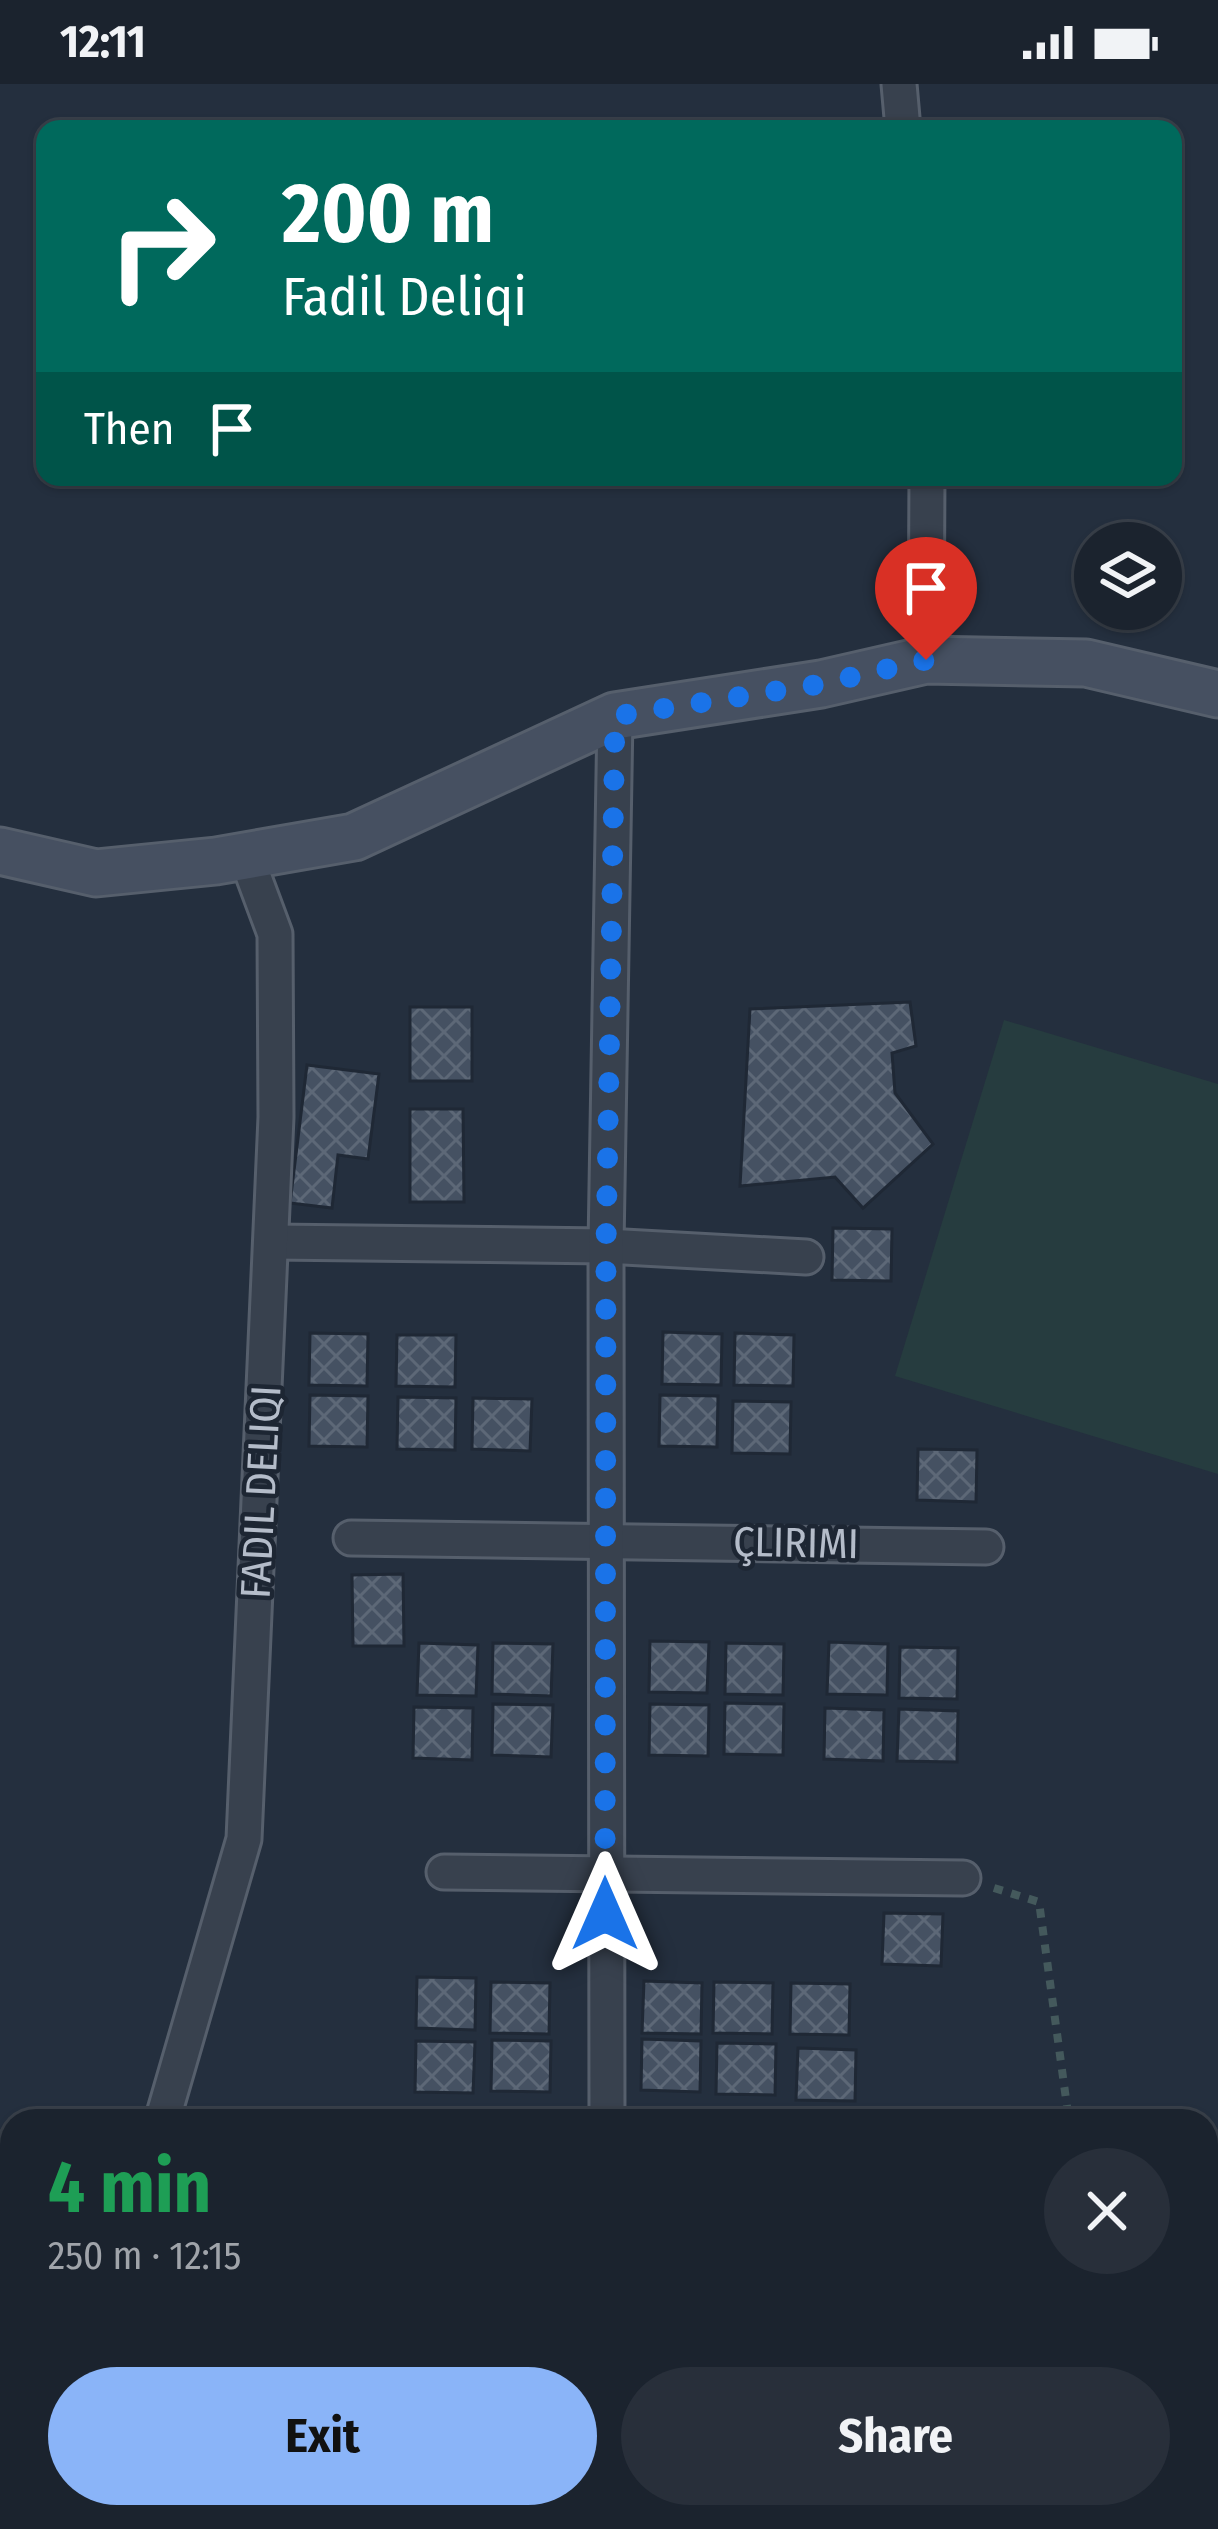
<!DOCTYPE html>
<html lang="en">
<head>
<meta charset="utf-8">
<style>
	:root { --surface:#1b232e; --page:#282f3a; --text:#f1f3f6; --muted:#a0a4aa; --line:#39404a; --accent:#8ab4f8 }
	body { margin:0; font-family:"Fira Sans Condensed",sans-serif; background:var(--page); color:var(--text); height:100vh; display:flex; flex-direction:column; font-size:45px; white-space:nowrap }
	* { box-sizing:border-box; margin:0 }
	p { font-size:39px; color:var(--muted) }
	.icon { flex:none; width:66px; height:66px; fill:none; stroke:currentColor; stroke-width:2; stroke-linecap:round; stroke-linejoin:round }
	.map { position:relative; flex:1; overflow:hidden }
	.details { position:absolute; left:0px; top:2025px; width:1218px; height:420px; display:flex; flex-direction:column; background:var(--surface); border-radius:36px 36px 0 0; box-shadow:0 3px 9px #0004,0 0 0 3px var(--line) }
	.details>* { flex:none }
	.guide { position:absolute; left:36px; top:36px; width:1146px; height:366px; border-radius:24px; box-shadow:0 3px 9px #0004,0 0 0 3px var(--line); background:#00695c; color:#fff; overflow:hidden }
	.controls { position:absolute; left:1074px; top:438px; display:grid; gap:24px }
	.controls a { display:grid; place-items:center; width:108px; height:108px; border-radius:50%; background:var(--surface); box-shadow:0 3px 9px #0004,0 0 0 3px var(--line); font-size:60px }
	.pin { position:absolute; display:grid; place-items:center; width:102px; height:102px; color:#fff; margin:-123px -51px; border-radius:50% 50% 50% 0; rotate:-45deg; box-shadow:0 0 12px #0007 }
	.pin .icon { rotate:45deg }
	.me { position:absolute; width:132px; margin:-66px; rotate:0deg; stroke-linejoin:round; filter:drop-shadow(0 0 9px #0008) }
	.turn { display:flex; align-items:center; gap:42px; height:252px; padding:0 48px; font-size:54px }
	.turn .icon { width:156px; height:156px; stroke-width:2.5 }
	.turn b { display:block; font-size:84px; line-height:102px }
	.then { display:flex; align-items:center; height:114px; padding:0 48px; background:#0003; gap:24px; font-size:45px }
	.round { display:grid; place-items:center; flex:none; width:126px; height:126px; border-radius:63px; background:var(--page) }
	.headline { display:flex; align-items:center; justify-content:space-between; height:204px; padding:0 48px }
	h1 { font-size:72px; font-weight:700; line-height:90px; color:#1e9e55 }
	.cta { display:flex; gap:24px; margin-top:auto; padding:24px 48px }
	.cta a { flex:1; height:138px; border-radius:72px; background:var(--accent); color:#111; font-size:48px; font-weight:700; line-height:138px; text-align:center }
	.cta a+a { background:var(--page); color:var(--text) }
	.status { display:flex; justify-content:space-between; align-items:center; height:84px; padding:0 60px; background:var(--surface); direction:ltr }
	.status svg { height:33px; fill:currentColor }
	.map>svg:first-child { display:block }
	.pitch { fill:#263c3f }
	.building { fill:url(#building-cross-hatch); stroke:#1f2835; stroke-width:3 }
	.lines { fill:none; stroke-linecap:round; stroke-linejoin:round }
	.minor-casing { stroke:#565f6c; stroke-width:39 }
	.secondary-casing { stroke:#565f6c; stroke-width:51 }
	.path { stroke:#44595c; stroke-width:8; stroke-dasharray:9 9; stroke-linecap:butt }
	.minor { stroke:#38414e; stroke-width:33 }
	.secondary { stroke:#465061; stroke-width:45 }
	.route { stroke:#1a73e8; stroke-width:21; stroke-dasharray:0 37.8 }
	.labels { text-anchor:middle; dominant-baseline:central; stroke-width:9; stroke-linejoin:round; paint-order:stroke }
	.street-label { font-size:42px; fill:#b4bcc9; stroke:#1d2633 }
</style>
</head>
<body>
<div class="status"><b>12:11</b><svg viewBox="0 0 49 12"><path d="M0 12V9h3v3zM5 12V6h3v6zM10 12V3h3v9zM15 12V0h3v12zM26 1h20v11H26zM47 4h2v5h-2z"/></svg></div>
<div class="map">
<svg width="1218" height="2445" viewBox="0 0 1218 2445">
	<defs>
		<pattern id="building-cross-hatch" width="8" height="8" patternUnits="userSpaceOnUse" patternTransform="scale(3)"><rect width="8" height="8" fill="#455162"/><path d="M0 0l8 8M0 8l8-8" fill="none" stroke="#5d6877"/></pattern>
	</defs>
	<rect width="100%" height="100%" fill="#242f3e"/>
	<polygon class="pitch" points="1004,936 1218,1000 1218,1390 895,1292"/>
	<g class="building">
		<polygon points="910,918 916,962 892,969 895,1009 933,1060 863,1124 835,1093 740,1102 750,925"/>
		<rect x="410" y="923" width="62" height="74"/>
		<polygon points="307,981 379,990 368,1075 338,1071 332,1124 290,1119"/>
		<polygon points="410,1025 463,1025 464,1118 410,1118"/>
		<polygon points="833,1144 892,1145 891,1197 832,1196"/>
		<polygon points="663,1248 722,1250 721,1301 662,1300"/>
		<polygon points="310,1249 368,1250 367,1302 309,1301"/>
		<polygon points="735,1249 794,1251 793,1302 734,1301"/>
		<polygon points="397,1251 456,1251 455,1303 396,1302"/>
		<polygon points="310,1311 368,1312 367,1363 309,1362"/>
		<polygon points="660,1311 718,1312 717,1363 659,1362"/>
		<polygon points="398,1313 456,1314 455,1366 397,1365"/>
		<polygon points="473,1314 532,1315 530,1367 472,1365"/>
		<polygon points="733,1317 791,1318 790,1370 732,1369"/>
		<polygon points="918,1365 977,1366 976,1418 917,1416"/>
		<polygon points="403,1490 404,1562 353,1562 352,1491"/>
		<polygon points="650,1557 709,1558 707,1609 649,1608"/>
		<polygon points="829,1558 888,1560 887,1611 827,1610"/>
		<polygon points="419,1559 478,1561 476,1612 417,1611"/>
		<polygon points="493,1559 553,1560 551,1612 492,1610"/>
		<polygon points="726,1559 784,1560 783,1611 725,1610"/>
		<polygon points="900,1563 958,1564 957,1615 899,1614"/>
		<polygon points="725,1619 784,1620 783,1671 724,1670"/>
		<polygon points="493,1620 553,1621 551,1673 492,1671"/>
		<polygon points="650,1620 709,1621 708,1672 649,1671"/>
		<polygon points="414,1623 473,1624 472,1676 413,1674"/>
		<polygon points="825,1624 884,1626 883,1677 824,1675"/>
		<polygon points="899,1625 958,1627 957,1678 897,1677"/>
		<polygon points="884,1829 943,1830 941,1882 882,1880"/>
		<polygon points="417,1893 476,1894 475,1946 416,1944"/>
		<polygon points="644,1897 702,1899 701,1950 642,1949"/>
		<polygon points="491,1898 550,1899 549,1950 490,1949"/>
		<polygon points="714,1898 773,1899 772,1950 713,1949"/>
		<polygon points="791,1899 850,1900 849,1951 790,1950"/>
		<polygon points="642,1955 701,1957 700,2008 641,2006"/>
		<polygon points="492,1956 551,1957 550,2008 491,2007"/>
		<polygon points="416,1957 475,1958 473,2009 415,2008"/>
		<polygon points="717,1959 776,1960 775,2011 716,2010"/>
		<polygon points="798,1964 856,1966 855,2017 796,2016"/>
		<polygon points="533,2437 533,2445 482,2445 482,2438"/>
		<rect x="357" y="2438" width="52" height="7"/>
	</g>
	<g class="lines">
		<g class="minor-casing">
			<g id="minor">
				<polyline points="899,0 903,45"/>
				<polyline points="926,576 927,393"/>
				<polyline points="273,1158 606,1162 806,1173"/>
				<polyline points="351,1454 986,1463"/>
				<polyline points="444,1788 963,1794"/>
				<polyline points="162,2037 244,1755 276,1033 275,850 246,772"/>
				<polyline points="607,2037 606,1162 615,632"/>
				<polyline points="590,2433 590,2445"/>
				<polyline points="791,2433 791,2445"/>
				<polyline points="24,2445 28,2433"/>
				<polyline points="322,2445 322,2433"/>
			</g>
		</g>
		<g class="secondary-casing">
			<polyline id="secondary" points="0,767 96,789 216,777 354,753 615,632 821,600 926,576 1086,579 1218,610"/>
		</g>
		<g class="path">
			<polyline points="994,1804 1039,1818 1069,2037"/>
			<polyline points="1122,2433 1123,2445"/>
		</g>
		<use href="#minor" class="minor"/>
		<use href="#secondary" class="secondary"/>
	</g>
	<g class="lines">
		<polyline class="route" points="605,1830 606,1162 615,632 821,600 926,576"/>
	</g>
	<g class="labels">
		<g class="street-label">
			<text transform="translate(261 1408) rotate(-87)">FADIL DELIQI</text>
			<text transform="translate(796 1459) rotate(1)">ÇLIRIMI</text>
		</g>
	</g>
</svg>
<div class="controls">
<a><svg class="icon" aria-label="layers" viewBox="0 0 24 24"><path d="M12 4l9 5-9 5-9-5zM3 14l9 5 9-5"/></svg></a>
</div>
<div class="pin" style="left:926px;top:576px;background:#d93025"><svg class="icon" aria-label="arrive" viewBox="0 0 24 24"><path d="M6 21V4h12l-3 4 3 4H6"/></svg></div>
<svg class="me" style="left:605px;top:1830px" viewBox="-20 -20 40 40"><path d="M0-17L14 15 0 8-14 15z" fill="#1a73e8" stroke="#fff" stroke-width="4"/></svg>
<div class="guide">
<div class="turn"><svg class="icon" aria-label="right" viewBox="0 0 24 24"><path d="M7 20v-9h11M14 6l5 5-5 5"/></svg><div><b>200 m</b>Fadil Deliqi</div></div>
<div class="then">Then<svg class="icon" aria-label="arrive" viewBox="0 0 24 24"><path d="M6 21V4h12l-3 4 3 4H6"/></svg></div>
</div>
<section class="details">
<div class="headline"><div><h1>4 min</h1><p>250 m · 12:15</p></div><a class="round"><svg class="icon" aria-label="close" viewBox="0 0 24 24"><path d="M6 6l12 12M18 6L6 18"/></svg></a></div>
<div class="cta"><a>Exit</a><a>Share</a></div>
</section>
</div>
</body>
</html>
